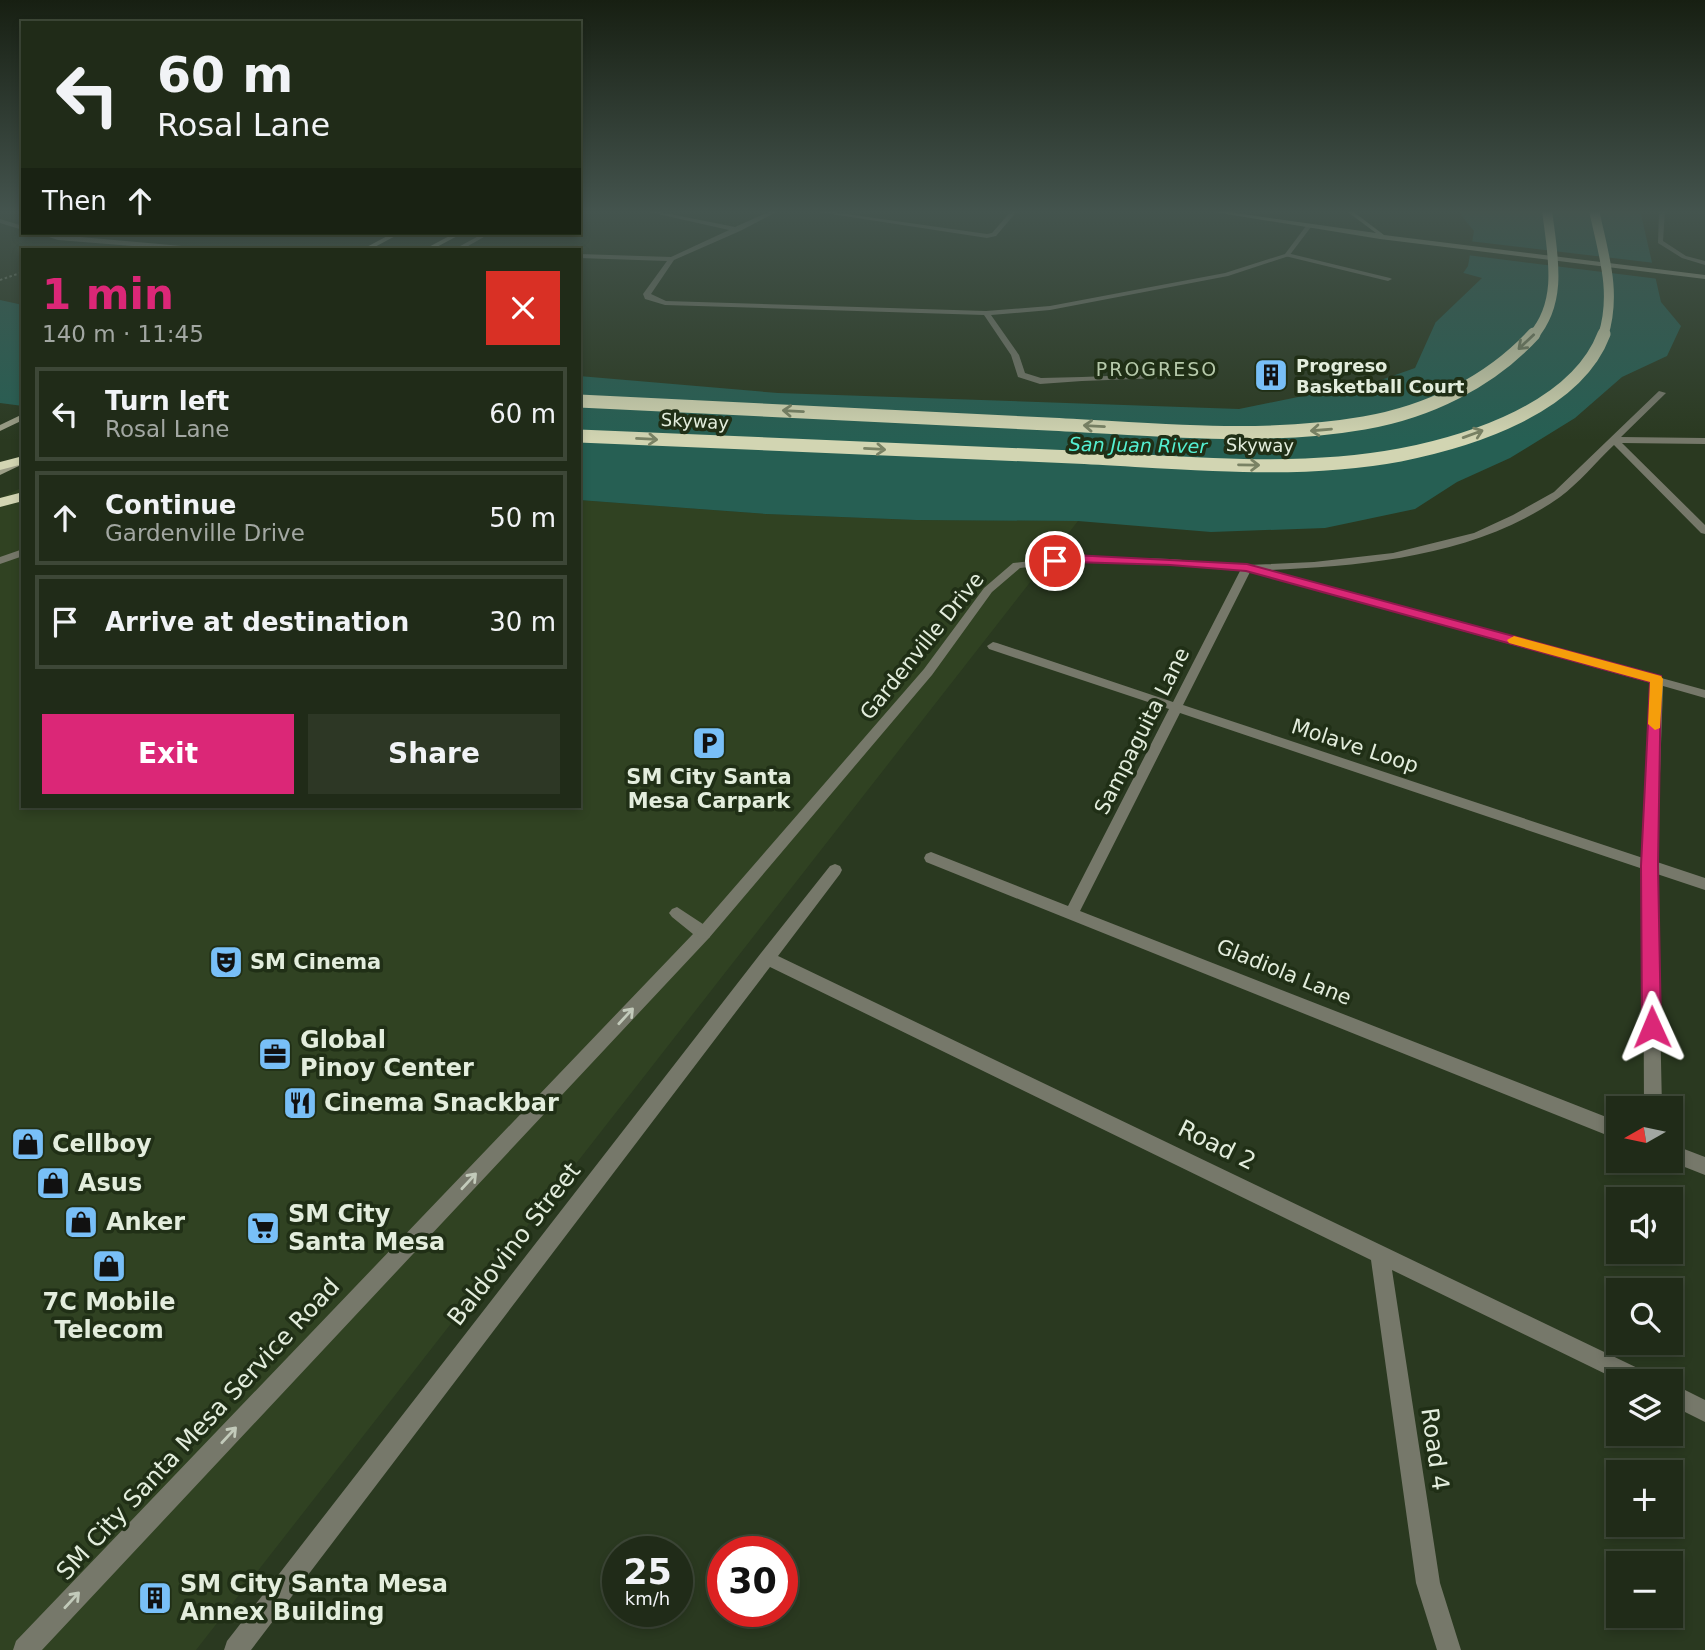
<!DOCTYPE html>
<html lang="en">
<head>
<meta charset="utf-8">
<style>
	:root { --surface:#202b18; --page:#2d3725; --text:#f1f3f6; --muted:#a2a7a2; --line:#3d4737; --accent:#db2777 }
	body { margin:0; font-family:"DejaVu Sans",sans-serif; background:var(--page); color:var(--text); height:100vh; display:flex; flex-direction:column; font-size:26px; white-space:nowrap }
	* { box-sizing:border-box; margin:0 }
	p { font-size:23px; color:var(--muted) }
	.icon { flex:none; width:38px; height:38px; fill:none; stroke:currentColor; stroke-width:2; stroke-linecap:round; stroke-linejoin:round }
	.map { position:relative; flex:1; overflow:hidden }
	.sheet { position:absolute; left:21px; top:248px; width:560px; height:560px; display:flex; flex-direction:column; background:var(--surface); border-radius:0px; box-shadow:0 4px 10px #0003,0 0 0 2px var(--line) }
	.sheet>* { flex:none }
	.banner { position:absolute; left:21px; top:21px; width:560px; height:214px; border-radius:0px; box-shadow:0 4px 10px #0003,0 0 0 2px var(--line); background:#202b18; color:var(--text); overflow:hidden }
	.needle { width:46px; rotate:261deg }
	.controls { position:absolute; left:1606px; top:1096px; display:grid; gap:14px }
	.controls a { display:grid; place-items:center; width:77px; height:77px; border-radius:0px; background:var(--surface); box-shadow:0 4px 10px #0003,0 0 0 2px var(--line); font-size:35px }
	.speed { position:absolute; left:602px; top:1536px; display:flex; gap:14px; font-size:35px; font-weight:700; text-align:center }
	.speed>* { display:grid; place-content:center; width:91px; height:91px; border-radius:50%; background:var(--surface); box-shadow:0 4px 10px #0003,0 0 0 2px var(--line); line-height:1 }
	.speed small { font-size:18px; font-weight:400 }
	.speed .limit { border:10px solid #d22; background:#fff; color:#111 }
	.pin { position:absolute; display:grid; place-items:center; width:60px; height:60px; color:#fff; margin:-30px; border:4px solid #fff; border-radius:50%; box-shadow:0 2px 7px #0007 }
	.me { position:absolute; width:77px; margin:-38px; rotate:359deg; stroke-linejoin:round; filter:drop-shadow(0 0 5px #0008) }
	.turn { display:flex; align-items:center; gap:24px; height:147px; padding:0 21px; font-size:32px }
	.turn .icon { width:91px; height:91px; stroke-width:2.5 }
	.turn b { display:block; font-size:49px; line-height:60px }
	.then { display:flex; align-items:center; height:66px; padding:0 21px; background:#0003; gap:14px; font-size:26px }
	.round { display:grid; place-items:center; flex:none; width:74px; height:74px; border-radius:0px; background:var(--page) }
	.overview { display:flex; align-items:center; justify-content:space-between; height:119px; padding:0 21px }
	h1 { font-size:42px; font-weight:800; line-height:52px; color:var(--accent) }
	.primary-button { display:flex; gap:14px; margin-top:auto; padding:14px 21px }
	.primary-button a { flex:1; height:80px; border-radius:0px; background:var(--accent); color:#fff; font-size:28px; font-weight:800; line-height:80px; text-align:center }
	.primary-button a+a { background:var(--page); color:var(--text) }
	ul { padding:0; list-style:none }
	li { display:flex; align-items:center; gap:21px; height:94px; margin:0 14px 10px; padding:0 7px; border:4px solid var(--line); border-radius:0px }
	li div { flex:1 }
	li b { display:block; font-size:26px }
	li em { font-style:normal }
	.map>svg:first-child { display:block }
	.built { fill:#304222 }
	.water { fill:#265f53 }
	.pier { fill:#2a3920 }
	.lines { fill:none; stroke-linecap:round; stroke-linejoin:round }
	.path { stroke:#77846f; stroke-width:2; stroke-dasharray:2.5 2.5; stroke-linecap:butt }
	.lane { fill:#76786a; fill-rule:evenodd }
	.street { fill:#76786a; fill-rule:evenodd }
	.secondary { fill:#9c9e87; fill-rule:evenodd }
	.highway { fill:#d2d5b2; fill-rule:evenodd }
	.highway-bridge-far1 { stroke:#d2d5b2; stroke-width:10 }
	.highway-bridge { stroke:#d2d5b2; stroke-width:13 }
	.oneway { stroke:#798264 }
	.oneway2 { stroke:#c2caba }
	.route { fill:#db2777; stroke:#8e194d; stroke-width:2 }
	.slow { fill:#f59e0b }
	.labels { text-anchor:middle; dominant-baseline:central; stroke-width:7; stroke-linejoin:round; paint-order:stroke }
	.far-poi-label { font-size:18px; font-weight:bold; fill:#e3eddd; stroke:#202f16; text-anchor:start }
	.far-street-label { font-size:18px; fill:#e3eddd; stroke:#202f16 }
	.far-neighbourhood-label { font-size:19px; letter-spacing:2px; fill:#b6c9aa; stroke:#202f16 }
	.far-water-label { font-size:19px; font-style:italic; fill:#54efd1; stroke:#202f16 }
	.street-label { font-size:21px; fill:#e3eddd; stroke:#202f16 }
	.poi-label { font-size:21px; font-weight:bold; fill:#e3eddd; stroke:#202f16 }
	.near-poi-label { font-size:24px; font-weight:bold; fill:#e3eddd; stroke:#202f16; text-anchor:start }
	.near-street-label { font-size:24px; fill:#e3eddd; stroke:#202f16 }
</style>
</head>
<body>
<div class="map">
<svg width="1705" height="1650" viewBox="0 0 1705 1650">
	<rect width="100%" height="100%" fill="#2a3920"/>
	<polygon class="built" points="23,487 23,807 579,807 579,500 766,514 916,520 1078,521 196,1650 0,1650 0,498"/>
	<g class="water">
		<polygon points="1457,210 1640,210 1661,302 1681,326 1667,356 1622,377 1575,418 1510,458 1457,482 1415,509 1325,528 1211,532 1078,521 916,520 766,514 579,500 579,376 778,393 1239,409 1381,380 1415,368 1447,297 1468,266 1474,231"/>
		<polygon points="0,300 23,305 23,406 0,403"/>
	</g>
	<g class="pier">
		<polygon points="1469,241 1655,263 1659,279 1467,255"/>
		<polygon points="1460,272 1482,278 1436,322 1432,321 1444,295"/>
	</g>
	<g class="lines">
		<polyline class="path" points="0,280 23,272"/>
		<g class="lane">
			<polygon points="484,233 491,233 461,250 453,250"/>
			<polygon points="1287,253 1390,278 1392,279 1388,281 1285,256"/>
			<polygon points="1184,373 1188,375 1187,377 1082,381 1078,379 1082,377"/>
			<polygon points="23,549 23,556 0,564 0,557"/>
			<polygon points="677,907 709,928 712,933 709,938 42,1650 13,1650 16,1641 693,934 672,917 669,913 672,909"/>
			<polygon points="1671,1144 1705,1157 1705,1175 1667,1160 1671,1160"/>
		</g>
		<g class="street">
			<polygon points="640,210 650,210 735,227 773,210 780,210 740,231 674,260 651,294 666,301 986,311 1050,306 1225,273 1285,254 1306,226 1311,227 1289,256 1228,276 1050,310 991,315 1019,355 1025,373 1041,378 1082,377 1086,379 1082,381 1040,384 1018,377 1011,355 984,315 665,305 645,299 643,294 667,261 579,258 579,254 671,257 729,230"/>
			<polygon points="805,210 818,210 987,234 992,233 1012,210 1018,210 996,236 987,238"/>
			<polygon points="1659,210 1665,210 1663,241 1686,256 1705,261 1705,265 1682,258 1658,243"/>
			<polygon points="0,219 23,226 23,230 0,223"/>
			<polygon points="36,233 204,248 207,250 183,250 58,240"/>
			<path d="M1659,391L1666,393L1621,437L1705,438V444L1622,443L1705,525V534L1701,533L1614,445C1596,462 1579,483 1560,497C1477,556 1366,566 1268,570L1705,690V698L1663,686L1657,862L1705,878V890L1657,874L1662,1108H1644L1643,869L1180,713L1080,911L1619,1122V1140L926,862L924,858L926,854L931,852L1068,906L1169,709L989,649L987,646L993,642L997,643L1173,702L1240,571L1170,565L1073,562L1020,568L992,592L932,675L709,938L704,939L699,938L696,933L699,928L924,669L984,588L1013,563L1073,556L1170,559L1247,565L1314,562L1393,553L1474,533L1513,515L1554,492ZM1250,572L1651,683L1643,858L1183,705Z"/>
			<polygon points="835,864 840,866 842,870 840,874 778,956 1650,1374 1653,1381 1620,1381 1392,1270 1440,1583 1461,1650 1437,1650 1416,1583 1371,1260 770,967 251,1650 224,1650 227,1641 761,953 830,866"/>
			<polygon points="1671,1383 1705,1400 1705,1422 1671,1405"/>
		</g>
		<g class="secondary">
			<polygon points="1202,210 1214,210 1376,233 1345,210 1351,210 1384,235 1705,275 1705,279 1380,239"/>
			<polygon points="393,233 401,233 369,250 361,250"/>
			<polygon points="455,233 463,233 431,250 423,250"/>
			<polygon points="23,414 23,420 0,431 0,425"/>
			<polygon points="23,457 23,464 0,475 0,468"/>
		</g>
		<g class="highway">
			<polygon points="23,456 23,464 0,470 0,462"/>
			<polygon points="23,492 23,501 0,507 0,498"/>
		</g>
		<g class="highway-bridge-far1">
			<path d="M1594,210C1603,253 1617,292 1603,336"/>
			<path d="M1533,336C1564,300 1552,253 1547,210"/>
		</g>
		<g class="highway-bridge">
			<path d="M579,401C735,409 892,416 1048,424C1153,429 1260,441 1364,423C1428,412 1490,382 1534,334"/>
			<path d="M579,436C744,443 908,450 1073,457C1181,462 1293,475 1400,455C1471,441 1576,408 1604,334"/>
		</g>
	</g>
	<defs><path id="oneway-shaft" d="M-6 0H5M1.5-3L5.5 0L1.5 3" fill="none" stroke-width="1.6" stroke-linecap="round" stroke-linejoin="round" transform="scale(1.75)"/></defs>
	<g class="oneway">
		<use href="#oneway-shaft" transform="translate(1526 342) rotate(137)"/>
		<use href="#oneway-shaft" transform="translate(793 411) rotate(-177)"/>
		<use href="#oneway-shaft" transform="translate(1094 426) rotate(-177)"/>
		<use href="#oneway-shaft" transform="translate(1321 430) rotate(175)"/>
		<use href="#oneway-shaft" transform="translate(1473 434) rotate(-20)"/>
		<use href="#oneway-shaft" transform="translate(647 439) rotate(3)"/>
		<use href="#oneway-shaft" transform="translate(875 449) rotate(3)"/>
		<use href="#oneway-shaft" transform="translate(1249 465) rotate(1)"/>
	</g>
	<g class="oneway2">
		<use href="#oneway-shaft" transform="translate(626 1016) rotate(-47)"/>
		<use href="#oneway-shaft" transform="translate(469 1181) rotate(-47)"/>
		<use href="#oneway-shaft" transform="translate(229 1435) rotate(-47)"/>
		<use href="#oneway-shaft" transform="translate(72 1600) rotate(-47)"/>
	</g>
	<linearGradient id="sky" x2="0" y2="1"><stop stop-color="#171f12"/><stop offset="0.48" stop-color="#44544e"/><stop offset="1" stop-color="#44544e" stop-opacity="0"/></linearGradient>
	<rect width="1705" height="441" fill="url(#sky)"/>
	<polygon class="route" points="1073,555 1247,564 1661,676 1658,866 1661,1027 1658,1033 1652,1036 1645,1033 1642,1027 1641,866 1650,682 1246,571 1170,565 1073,562 1055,565 1049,561 1055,557"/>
	<polygon class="slow" points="1514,636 1661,676 1663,679 1660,728 1655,730 1648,724 1650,682 1509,643 1507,640"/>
	<defs>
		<g id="building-square" transform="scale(1.75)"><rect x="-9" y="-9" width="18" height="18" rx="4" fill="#78bff7" stroke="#202f16"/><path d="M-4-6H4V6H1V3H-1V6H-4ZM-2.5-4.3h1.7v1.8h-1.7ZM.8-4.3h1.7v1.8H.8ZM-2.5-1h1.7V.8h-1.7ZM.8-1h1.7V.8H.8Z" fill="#111"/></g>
		<g id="parking-square" transform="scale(1.75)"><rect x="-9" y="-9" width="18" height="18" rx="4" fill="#78bff7" stroke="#202f16"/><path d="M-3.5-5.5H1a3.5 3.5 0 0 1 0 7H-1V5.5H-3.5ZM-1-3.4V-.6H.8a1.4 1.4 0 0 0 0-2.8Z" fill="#111"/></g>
		<g id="theatre-square" transform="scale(1.75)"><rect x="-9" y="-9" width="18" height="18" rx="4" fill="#78bff7" stroke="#202f16"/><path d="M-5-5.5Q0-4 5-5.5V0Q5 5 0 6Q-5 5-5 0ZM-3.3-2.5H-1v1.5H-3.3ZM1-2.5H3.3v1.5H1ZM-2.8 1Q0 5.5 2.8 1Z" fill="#111"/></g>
		<g id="office-square" transform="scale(1.75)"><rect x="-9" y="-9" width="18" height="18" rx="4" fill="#78bff7" stroke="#202f16"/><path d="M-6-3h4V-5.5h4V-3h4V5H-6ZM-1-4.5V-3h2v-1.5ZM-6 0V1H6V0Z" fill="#111"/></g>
		<g id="restaurant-square" transform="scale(1.75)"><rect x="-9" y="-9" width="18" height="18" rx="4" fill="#78bff7" stroke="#202f16"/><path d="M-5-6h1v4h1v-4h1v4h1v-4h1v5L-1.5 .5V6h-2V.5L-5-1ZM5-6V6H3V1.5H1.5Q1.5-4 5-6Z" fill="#111"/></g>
		<g id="shop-square" transform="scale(1.75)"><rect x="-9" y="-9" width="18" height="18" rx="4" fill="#78bff7" stroke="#202f16"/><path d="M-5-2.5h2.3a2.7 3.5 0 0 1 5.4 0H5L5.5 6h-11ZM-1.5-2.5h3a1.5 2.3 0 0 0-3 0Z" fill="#111"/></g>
		<g id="supermarket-square" transform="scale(1.75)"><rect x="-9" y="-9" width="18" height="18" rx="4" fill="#78bff7" stroke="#202f16"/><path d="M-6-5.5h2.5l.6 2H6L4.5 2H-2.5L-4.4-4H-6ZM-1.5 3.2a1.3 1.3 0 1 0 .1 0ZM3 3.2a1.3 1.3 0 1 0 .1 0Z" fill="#111"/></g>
	</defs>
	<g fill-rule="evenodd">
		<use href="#building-square" x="1271" y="375"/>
		<use href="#parking-square" x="709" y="743"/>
		<use href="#theatre-square" x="226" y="962"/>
		<use href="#office-square" x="275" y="1054"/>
		<use href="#restaurant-square" x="300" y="1103"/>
		<use href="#shop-square" x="28" y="1144"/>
		<use href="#shop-square" x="53" y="1183"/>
		<use href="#shop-square" x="81" y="1222"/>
		<use href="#supermarket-square" x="263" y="1228"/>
		<use href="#shop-square" x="109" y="1266"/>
		<use href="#building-square" x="155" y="1598"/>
	</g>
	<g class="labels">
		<g class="far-poi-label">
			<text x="1296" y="365">Progreso<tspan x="1296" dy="21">Basketball Court</tspan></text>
		</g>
		<g class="far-street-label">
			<text transform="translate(695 421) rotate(3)">Skyway</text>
			<text transform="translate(1260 445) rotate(1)">Skyway</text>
		</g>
		<g class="far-neighbourhood-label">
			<text x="1157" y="369">PROGRESO</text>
		</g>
		<g class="far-water-label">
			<text transform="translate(1138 445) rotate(1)">San Juan River</text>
		</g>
		<g class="street-label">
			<text transform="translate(922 646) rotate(-51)">Gardenville Drive</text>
			<text transform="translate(1142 731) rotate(-63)">Sampaguita Lane</text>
			<text transform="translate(1355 746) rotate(18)">Molave Loop</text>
			<text transform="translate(1284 972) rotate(22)">Gladiola Lane</text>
		</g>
		<g class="poi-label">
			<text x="709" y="777">SM City Santa<tspan x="709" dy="24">Mesa Carpark</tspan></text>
			<text x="250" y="962" text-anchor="start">SM Cinema</text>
		</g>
		<g class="near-poi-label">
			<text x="300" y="1040">Global<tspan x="300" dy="28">Pinoy Center</tspan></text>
			<text x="324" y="1103">Cinema Snackbar</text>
			<text x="52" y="1144">Cellboy</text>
			<text x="78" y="1183">Asus</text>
			<text x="288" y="1214">SM City<tspan x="288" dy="28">Santa Mesa</tspan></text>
			<text x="106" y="1222">Anker</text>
			<text x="109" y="1302" text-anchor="middle">7C Mobile<tspan x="109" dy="28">Telecom</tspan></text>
			<text x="180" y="1584">SM City Santa Mesa<tspan x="180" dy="28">Annex Building</tspan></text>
		</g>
		<g class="near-street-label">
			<text transform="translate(1217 1145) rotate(26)">Road 2</text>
			<text transform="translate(514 1244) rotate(-52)">Baldovino Street</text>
			<text transform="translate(198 1429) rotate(-47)">SM City Santa Mesa Service Road</text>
			<text transform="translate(1435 1449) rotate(82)">Road 4</text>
		</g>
	</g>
</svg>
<div class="controls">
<a><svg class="needle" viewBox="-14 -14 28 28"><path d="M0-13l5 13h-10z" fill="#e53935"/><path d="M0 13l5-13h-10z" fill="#a2a7a2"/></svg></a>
<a><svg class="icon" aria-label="sound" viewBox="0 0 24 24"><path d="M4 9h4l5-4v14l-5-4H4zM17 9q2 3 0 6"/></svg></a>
<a><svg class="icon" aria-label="search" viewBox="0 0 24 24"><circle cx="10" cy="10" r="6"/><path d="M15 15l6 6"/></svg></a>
<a><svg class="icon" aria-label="layers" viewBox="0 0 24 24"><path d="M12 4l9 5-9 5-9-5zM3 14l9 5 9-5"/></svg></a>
<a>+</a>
<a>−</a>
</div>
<div class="speed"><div>25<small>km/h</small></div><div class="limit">30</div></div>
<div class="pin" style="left:1055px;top:561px;background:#d93025"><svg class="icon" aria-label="arrive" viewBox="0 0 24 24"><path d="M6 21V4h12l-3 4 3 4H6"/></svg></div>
<svg class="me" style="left:1652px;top:1027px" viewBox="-20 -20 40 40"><path d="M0-17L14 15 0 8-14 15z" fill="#db2777" stroke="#fff" stroke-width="4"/></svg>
<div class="banner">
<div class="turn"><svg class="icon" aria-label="left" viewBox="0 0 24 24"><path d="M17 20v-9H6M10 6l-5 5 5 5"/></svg><div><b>60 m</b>Rosal Lane</div></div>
<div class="then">Then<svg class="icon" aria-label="ahead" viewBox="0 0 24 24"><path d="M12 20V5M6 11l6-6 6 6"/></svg></div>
</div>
<section class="sheet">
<div class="overview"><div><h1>1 min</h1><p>140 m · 11:45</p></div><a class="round" style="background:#d93025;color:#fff"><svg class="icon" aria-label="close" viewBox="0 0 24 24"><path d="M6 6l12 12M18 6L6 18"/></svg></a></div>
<ul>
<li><svg class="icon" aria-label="left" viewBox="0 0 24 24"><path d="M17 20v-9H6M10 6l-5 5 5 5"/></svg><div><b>Turn left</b><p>Rosal Lane</p></div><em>60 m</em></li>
<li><svg class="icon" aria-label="ahead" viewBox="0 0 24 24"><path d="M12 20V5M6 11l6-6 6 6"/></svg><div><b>Continue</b><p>Gardenville Drive</p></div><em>50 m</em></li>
<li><svg class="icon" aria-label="arrive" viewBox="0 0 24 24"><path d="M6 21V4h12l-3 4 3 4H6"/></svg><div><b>Arrive at destination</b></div><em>30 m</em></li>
</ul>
<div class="primary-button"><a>Exit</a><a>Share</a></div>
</section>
</div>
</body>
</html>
